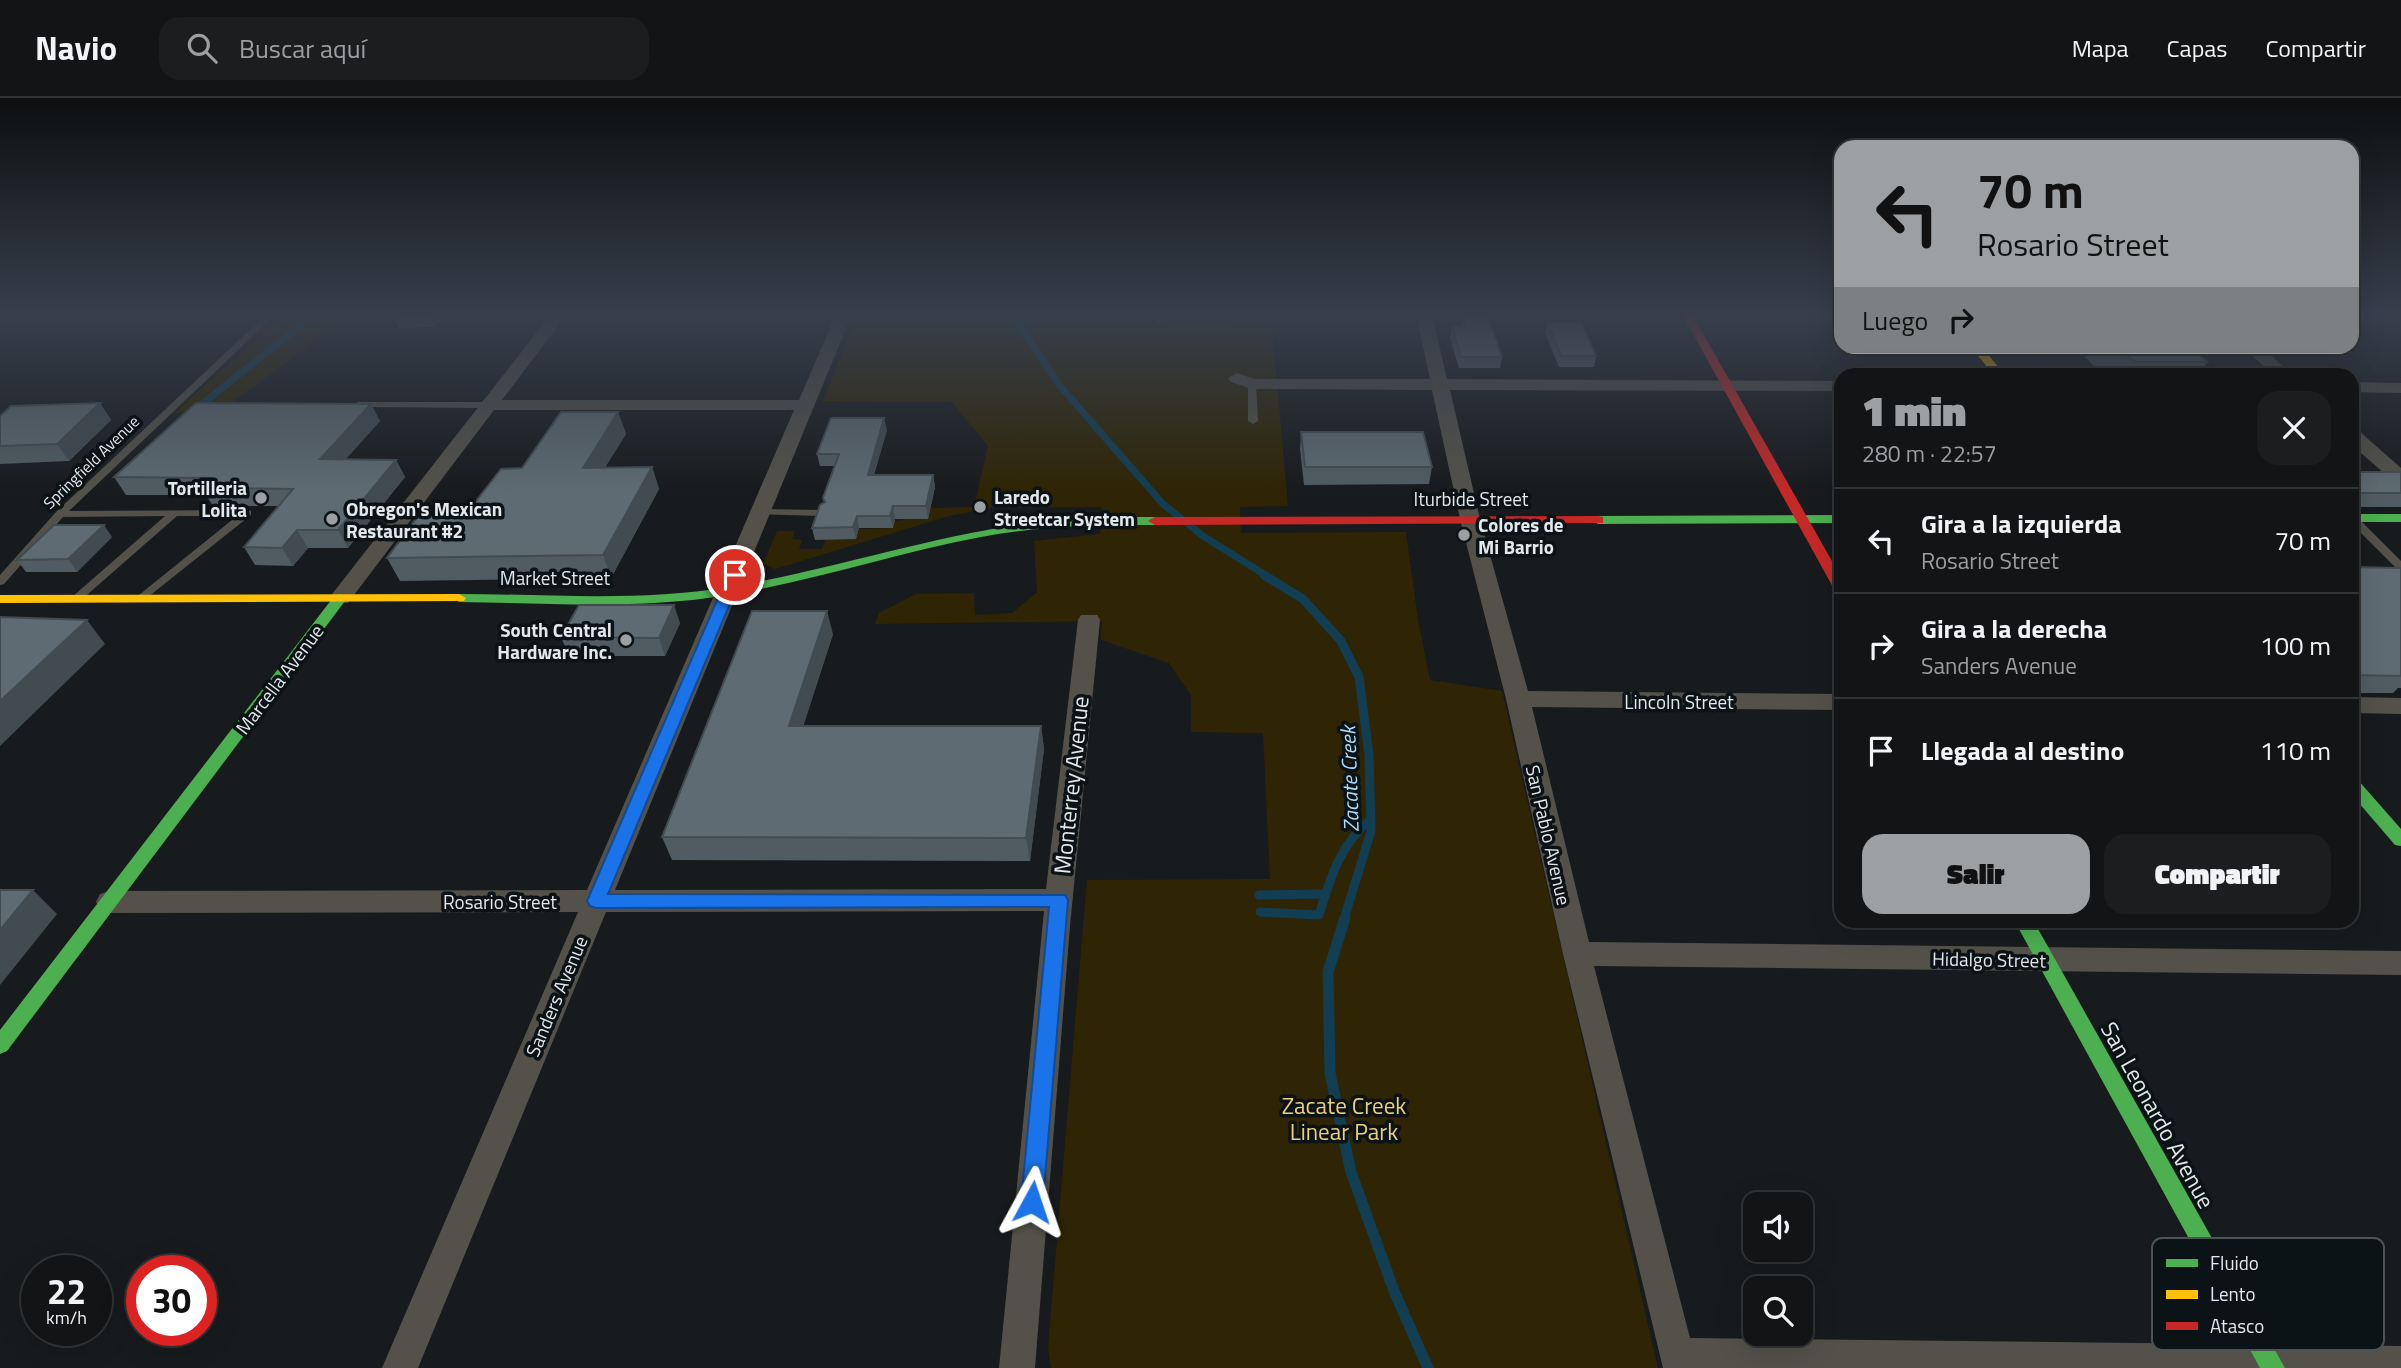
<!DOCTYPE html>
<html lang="es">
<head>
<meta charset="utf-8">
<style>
	:root { --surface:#121416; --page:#1b1d1f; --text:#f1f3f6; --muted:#9c9ea1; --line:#313335; --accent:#9ca0a3 }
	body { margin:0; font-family:"Titillium Web",sans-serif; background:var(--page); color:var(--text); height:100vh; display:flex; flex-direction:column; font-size:26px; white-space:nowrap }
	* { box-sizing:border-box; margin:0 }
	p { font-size:23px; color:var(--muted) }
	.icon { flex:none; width:38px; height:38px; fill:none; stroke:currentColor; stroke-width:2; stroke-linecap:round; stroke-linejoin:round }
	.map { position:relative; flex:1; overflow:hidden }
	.panel { position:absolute; left:1834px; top:270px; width:525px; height:560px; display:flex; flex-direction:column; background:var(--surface); border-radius:21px; box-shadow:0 7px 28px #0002,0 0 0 2px var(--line) }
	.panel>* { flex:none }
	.top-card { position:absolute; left:1834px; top:42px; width:525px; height:214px; border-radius:21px; box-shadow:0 7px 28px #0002,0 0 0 2px var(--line); background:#9ca0a3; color:#111; overflow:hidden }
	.buttons { position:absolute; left:1743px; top:1094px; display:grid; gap:14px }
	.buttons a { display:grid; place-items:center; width:70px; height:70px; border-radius:14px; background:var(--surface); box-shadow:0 7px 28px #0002,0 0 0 2px var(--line); font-size:35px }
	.speed { position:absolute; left:21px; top:1157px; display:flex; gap:14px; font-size:35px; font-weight:700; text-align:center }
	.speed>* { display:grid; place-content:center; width:91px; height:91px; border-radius:50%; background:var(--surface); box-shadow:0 7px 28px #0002,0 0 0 2px var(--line); line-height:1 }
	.speed small { font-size:18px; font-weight:400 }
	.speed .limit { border:10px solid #d22; background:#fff; color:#111 }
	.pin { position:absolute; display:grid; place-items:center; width:60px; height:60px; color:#fff; margin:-30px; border:4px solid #fff; border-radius:50%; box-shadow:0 2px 7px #0007 }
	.me { position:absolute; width:77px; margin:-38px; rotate:5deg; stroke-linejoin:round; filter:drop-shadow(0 0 5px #0008) }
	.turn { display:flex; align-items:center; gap:24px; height:147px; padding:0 28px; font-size:32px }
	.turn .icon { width:91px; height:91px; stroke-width:2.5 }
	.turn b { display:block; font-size:49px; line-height:60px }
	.then { display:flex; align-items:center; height:66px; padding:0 28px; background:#0003; gap:14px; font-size:26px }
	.round { display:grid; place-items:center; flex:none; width:74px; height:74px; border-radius:21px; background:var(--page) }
	.overview { display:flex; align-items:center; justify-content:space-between; height:119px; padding:0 28px }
	h1 { font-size:42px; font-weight:800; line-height:52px; color:var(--accent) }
	.primary-button { display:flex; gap:14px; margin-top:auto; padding:14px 28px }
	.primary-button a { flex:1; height:80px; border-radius:21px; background:var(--accent); color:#111; font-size:28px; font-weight:800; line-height:80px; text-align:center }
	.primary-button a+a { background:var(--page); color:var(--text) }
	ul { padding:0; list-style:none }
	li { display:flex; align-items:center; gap:21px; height:105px; padding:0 28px; border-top:2px solid var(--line) }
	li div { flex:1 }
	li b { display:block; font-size:26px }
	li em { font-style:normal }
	header { display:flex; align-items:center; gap:42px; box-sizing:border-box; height:98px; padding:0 35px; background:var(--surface); border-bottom:2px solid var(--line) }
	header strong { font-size:33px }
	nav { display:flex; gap:38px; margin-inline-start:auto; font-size:24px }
	.search { width:490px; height:63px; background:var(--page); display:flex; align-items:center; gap:18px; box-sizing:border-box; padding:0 24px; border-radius:21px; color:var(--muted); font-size:26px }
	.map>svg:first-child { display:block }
	.green { fill:#2f2504 }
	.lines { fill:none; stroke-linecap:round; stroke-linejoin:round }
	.stream-far2 { stroke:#113e53; stroke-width:7 }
	.stream-far1 { stroke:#113e53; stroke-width:9 }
	.stream { stroke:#113e53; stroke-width:11 }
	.lane { fill:#53514a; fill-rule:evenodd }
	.street { fill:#53514a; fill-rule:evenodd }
	.fast { fill:#4caf50; fill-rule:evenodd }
	.slow { fill:#ffc107; fill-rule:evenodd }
	.jam { fill:#c62828; fill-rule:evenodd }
	.wall { fill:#515c62 }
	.shaded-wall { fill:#424b50 }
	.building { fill:#5e6b72; stroke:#424b50; stroke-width:2 }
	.route { fill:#1a73e8; stroke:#114b97; stroke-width:2 }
	.poi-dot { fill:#9ca0a3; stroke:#0c1317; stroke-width:2.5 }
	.labels { text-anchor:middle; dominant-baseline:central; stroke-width:7; stroke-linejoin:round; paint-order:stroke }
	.far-street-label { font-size:16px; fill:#e3e8eb; stroke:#0c1317 }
	.poi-label { font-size:19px; font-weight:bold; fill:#e3e8eb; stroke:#0c1317; text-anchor:start }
	.street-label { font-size:19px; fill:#e3e8eb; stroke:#0c1317 }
	.water-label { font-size:21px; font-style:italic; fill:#aaddfa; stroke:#0c1317 }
	.near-street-label { font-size:23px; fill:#e3e8eb; stroke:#0c1317 }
	.near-park-label { font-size:23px; fill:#eccf79; stroke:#0c1317 }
	.key { fill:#0c1317; stroke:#4c5357; stroke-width:2 }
	.key-label { font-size:19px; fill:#e3e8eb }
</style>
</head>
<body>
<header>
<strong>Navio</strong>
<div class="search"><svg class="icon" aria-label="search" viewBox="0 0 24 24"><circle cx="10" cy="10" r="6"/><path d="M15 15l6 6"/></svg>Buscar aquí</div>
<nav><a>Mapa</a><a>Capas</a><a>Compartir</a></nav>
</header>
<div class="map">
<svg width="2401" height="1270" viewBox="0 0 2401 1270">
	<rect width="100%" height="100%" fill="#181b1d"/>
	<g class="green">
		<polygon points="285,216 352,216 216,316 174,315"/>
		<polygon points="858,216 1159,216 1158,224 1176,228 1272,229 1288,408 1240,409 1241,435 1406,434 1418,522 1430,582 1502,593 1658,1270 1051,1270 1048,1249 1087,782 1270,781 1263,635 1191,634 1191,597 1169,565 1101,542 1102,523 875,526 879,515 916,496 974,495 975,517 1012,515 1037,494 1034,443 1100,436 1102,409 975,410 974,413 949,418 775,471 763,466 777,433 795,433 792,441 802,442 799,451 822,451 826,441 856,441 859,431 892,430 895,423 903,422 930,410 974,409 988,348 952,304 823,303"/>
	</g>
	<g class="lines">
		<g class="stream-far2">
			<polyline points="1012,216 1060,288 1163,406 1203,438 1267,478"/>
			<polyline points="201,307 287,238 320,216"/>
		</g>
		<g class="stream-far1">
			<polyline points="1264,477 1303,501 1341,543 1359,579 1369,657 1371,733 1344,821"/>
			<polyline points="1259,797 1324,796"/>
			<path d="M1260,814L1319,817C1330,781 1340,746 1371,721"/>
		</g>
		<polyline class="stream" points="1345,820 1328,874 1330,975 1351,1074 1394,1193 1428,1270"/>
		<g class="lane">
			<polygon points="267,216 276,216 69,413 247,412 251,413 251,417 143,503 135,503 134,501 237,418 177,418 80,503 72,503 71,501 72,499 165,418 63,419 4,486 0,487 0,477 56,414"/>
			<polygon points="1252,283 1256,286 1258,323 1253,326 1248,323 1248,286"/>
			<polygon points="358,304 487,304 492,307 487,310 355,309 353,307"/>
			<polygon points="761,411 820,412 825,415 820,418 757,416 757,412"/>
			<polygon points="2352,417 2356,418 2401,463 2401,472 2397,471 2352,426"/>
		</g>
		<g class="street">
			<polygon points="551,216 567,216 502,302 799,302 836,216 852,216 615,792 1046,791 1078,522 1081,517 1097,517 1100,522 1070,828 1035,1270 999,1270 1044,813 606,814 418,1270 382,1270 578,814 110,815 100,812 96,804 100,796 110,793 587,792 794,312 494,312 348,505 332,505 329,500"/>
			<polygon points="1155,216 1171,216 1171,222 1163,227 1157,225"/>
			<polygon points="1416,216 1432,216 1447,281 1841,283 1841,293 1450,292 1480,421 1528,593 1841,596 1841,612 1532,609 1589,844 2401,853 2401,877 1594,868 1690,1240 2401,1248 2401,1270 1663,1270 1563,856 1506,601 1460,421 1432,292 1252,291 1231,284 1228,280 1237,275 1254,281 1430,281"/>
			<polygon points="2242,248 2261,248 2291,276 2272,276"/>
			<polygon points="2352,284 2401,285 2401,295 2352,294"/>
			<polygon points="2352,331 2359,333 2401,370 2401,386 2394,384 2352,347"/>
			<polygon points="2352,599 2401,600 2401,616 2352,615"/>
		</g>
		<g class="fast">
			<rect x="2352" y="416" width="49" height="8"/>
			<polygon points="1841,417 1841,425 1598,426 1591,422 1598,418"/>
			<path d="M1103,419H1155L1162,423L1155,427C1096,427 1039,428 981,439C896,455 814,483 728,497C640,512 549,505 459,504L452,500L459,496C549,496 640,504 729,489C855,468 974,422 1103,419Z"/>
			<polygon points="340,496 347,500 345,503 7,953 0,956 0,932 335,497"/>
			<polygon points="2352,680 2358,682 2401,731 2401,748 2395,747 2352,697"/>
			<polygon points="2014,822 2033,822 2285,1270 2260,1270"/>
		</g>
		<g class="slow">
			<polygon points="1970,248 1981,248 2004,276 1993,276"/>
			<polygon points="459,496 466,500 464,503 0,505 0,497"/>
		</g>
		<g class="jam">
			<polygon points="1682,216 1692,216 1841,479 1841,495 1834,491"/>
			<polygon points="1598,418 1603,419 1603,425 1155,427 1148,423 1155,419"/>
		</g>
	</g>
	<g class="wall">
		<polygon points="393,216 446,216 434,229 399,230"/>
		<polygon points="1463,219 1502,259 1500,270 1459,270 1450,240 1452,229 1461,229"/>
		<polygon points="1547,224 1596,258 1594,269 1559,269 1545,235"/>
		<polygon points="2074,248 2189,248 2207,264 2200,276 2121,276 2113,269 2095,269"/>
		<polygon points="100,305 111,322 69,363 0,366 0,318"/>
		<polygon points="618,314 626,336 605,369 652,369 659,391 611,480 400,483 387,460 473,407 522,370"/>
		<polygon points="380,323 345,361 396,362 405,379 348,450 308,450 293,468 255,467 244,449 279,408 213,408 206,397 126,397 114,379"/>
		<polygon points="887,332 874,377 933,377 935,389 928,421 895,421 893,430 859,430 856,441 815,442 812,430 824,404 823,400 835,368 820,368 817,356"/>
		<polygon points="1301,334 1432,369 1429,386 1304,387 1300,351"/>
		<rect x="2352" y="374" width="49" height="35"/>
		<polygon points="112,439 77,474 26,474 17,462"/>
		<polygon points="2352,469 2401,470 2401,590 2398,590 2393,595 2352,595"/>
		<polygon points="680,525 665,558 569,558 561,539"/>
		<polygon points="833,536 803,628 1041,628 1044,651 1030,763 672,762 662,739"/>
	</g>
	<g class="shaded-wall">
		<polygon points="428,216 446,216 434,229"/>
		<polygon points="100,305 111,322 69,363 57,346"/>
		<polygon points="371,306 380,323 330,379 320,361"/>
		<polygon points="618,314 626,336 591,392 583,370"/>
		<polygon points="884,320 887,332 870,389 868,377"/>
		<polygon points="396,362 405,379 348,450 338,432"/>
		<polygon points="652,369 659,391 611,480 603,457"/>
		<polygon points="933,377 935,389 928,421 926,408"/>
		<polygon points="893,408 895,421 893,430 890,418"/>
		<polygon points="857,418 859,430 856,441 853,429"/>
		<polygon points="104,427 112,439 77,474 68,461"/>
		<polygon points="297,432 308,450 293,468 282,450"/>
		<polygon points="674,507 680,525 665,558 659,540"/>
		<polygon points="827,513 833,536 796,651 789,628"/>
		<polygon points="87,522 105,546 0,648 0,603"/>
		<polygon points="1041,628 1044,651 1030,763 1026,740"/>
		<polygon points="33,792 57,816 0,887 0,832"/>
	</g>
	<g class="building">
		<polygon points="1463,219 1488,219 1502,259 1461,259 1452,229 1466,229"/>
		<polygon points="1547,224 1581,224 1596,258 1561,258"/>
		<polygon points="2099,248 2189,248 2207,264 2135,264 2122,253 2104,253"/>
		<polygon points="100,305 57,346 0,348 0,318 11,308"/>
		<polygon points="196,305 371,306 320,361 396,362 338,432 297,432 282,450 244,449 293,391 202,390 212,380 114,379"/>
		<polygon points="561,314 618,314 583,370 652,369 603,457 387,460 426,407 473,407 501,371 522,370"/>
		<polygon points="831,320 884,320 868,377 933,377 926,408 893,408 890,418 857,418 853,429 812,430 820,407 825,404 823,400 839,356 817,356"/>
		<polygon points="1301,334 1423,334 1432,369 1305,369"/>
		<rect x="2352" y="374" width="49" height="21"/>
		<polygon points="54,427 104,427 68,461 17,462"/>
		<polygon points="2352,469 2401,470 2401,578 2352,577"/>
		<polygon points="579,507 674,507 659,540 561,539"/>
		<polygon points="752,513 827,513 789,628 1041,628 1026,740 662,739"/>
		<polygon points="0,519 87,522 0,603"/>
		<polygon points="0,792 33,792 0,832"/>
	</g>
	<linearGradient id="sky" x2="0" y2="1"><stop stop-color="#0d0f10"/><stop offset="0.55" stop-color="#373f4c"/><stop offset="1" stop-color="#373f4c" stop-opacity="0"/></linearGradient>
	<rect width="2401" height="394" fill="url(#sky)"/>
	<polygon class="route" points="735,473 742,477 608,796 1065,797 1068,802 1043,1104 1040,1112 1032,1115 1024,1112 1021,1104 1049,809 596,810 590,808 587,803 728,477"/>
	<g class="poi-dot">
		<circle cx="261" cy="400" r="7"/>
		<circle cx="980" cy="409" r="7"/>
		<circle cx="332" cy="421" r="7"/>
		<circle cx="1464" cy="437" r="7"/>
		<circle cx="626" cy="542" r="7"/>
	</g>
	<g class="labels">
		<g class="far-street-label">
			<text transform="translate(91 364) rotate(-44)">Springfield Avenue</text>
		</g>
		<g class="poi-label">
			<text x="247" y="389" text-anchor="end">Tortilleria<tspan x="247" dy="22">Lolita</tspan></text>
			<text x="994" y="398">Laredo<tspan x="994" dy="22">Streetcar System</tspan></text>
			<text x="346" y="410">Obregon's Mexican<tspan x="346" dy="22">Restaurant #2</tspan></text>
			<text x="1478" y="426">Colores de<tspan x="1478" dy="22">Mi Barrio</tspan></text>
			<text x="612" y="531" text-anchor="end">South Central<tspan x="612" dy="22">Hardware Inc.</tspan></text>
		</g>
		<g class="street-label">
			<text x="1471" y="400">Iturbide Street</text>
			<text x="555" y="479">Market Street</text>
			<text transform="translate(279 581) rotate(-53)">Marcella Avenue</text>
			<text x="1679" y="603">Lincoln Street</text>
			<text transform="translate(1549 737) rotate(77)">San Pablo Avenue</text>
			<text x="500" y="803">Rosario Street</text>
			<text transform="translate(1989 861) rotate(1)">Hidalgo Street</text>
			<text transform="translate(556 898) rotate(-67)">Sanders Avenue</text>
		</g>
		<g class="water-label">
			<text transform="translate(1349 681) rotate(-92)">Zacate Creek</text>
		</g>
		<g class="near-street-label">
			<text transform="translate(1071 687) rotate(-84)">Monterrey Avenue</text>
			<text transform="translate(2158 1017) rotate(61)">San Leonardo Avenue</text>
		</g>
		<g class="near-park-label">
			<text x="1344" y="1007">Zacate Creek<tspan x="1344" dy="26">Linear Park</tspan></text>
		</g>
	</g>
	<rect x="2152" y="1140" width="232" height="112" rx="10" class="key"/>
	<rect x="2166" y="1161" width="32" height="8" fill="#4caf50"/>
	<rect x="2166" y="1192" width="32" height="9" fill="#ffc107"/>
	<rect x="2166" y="1224" width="32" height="8" fill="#c62828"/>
	<g class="key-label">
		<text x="2210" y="1172">Fluido</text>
		<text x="2210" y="1203">Lento</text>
		<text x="2210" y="1235">Atasco</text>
	</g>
</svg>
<div class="buttons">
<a><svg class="icon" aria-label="sound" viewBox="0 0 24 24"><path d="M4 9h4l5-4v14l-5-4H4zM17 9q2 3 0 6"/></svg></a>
<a><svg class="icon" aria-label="search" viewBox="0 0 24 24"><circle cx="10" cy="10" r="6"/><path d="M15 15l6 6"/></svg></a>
</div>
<div class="speed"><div>22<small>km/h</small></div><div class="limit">30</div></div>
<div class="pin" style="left:735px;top:477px;background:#d93025"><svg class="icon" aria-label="arrive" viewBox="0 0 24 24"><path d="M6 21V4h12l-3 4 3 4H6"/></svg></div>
<svg class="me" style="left:1032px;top:1104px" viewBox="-20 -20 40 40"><path d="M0-17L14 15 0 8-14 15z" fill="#1a73e8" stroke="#fff" stroke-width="4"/></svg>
<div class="top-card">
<div class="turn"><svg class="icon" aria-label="left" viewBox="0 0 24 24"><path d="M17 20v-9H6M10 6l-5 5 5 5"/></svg><div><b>70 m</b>Rosario Street</div></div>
<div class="then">Luego<svg class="icon" aria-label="right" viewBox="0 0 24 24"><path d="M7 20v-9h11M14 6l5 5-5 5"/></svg></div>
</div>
<section class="panel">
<div class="overview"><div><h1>1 min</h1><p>280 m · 22:57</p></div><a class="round"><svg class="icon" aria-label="close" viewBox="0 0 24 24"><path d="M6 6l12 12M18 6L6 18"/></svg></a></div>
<ul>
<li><svg class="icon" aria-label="left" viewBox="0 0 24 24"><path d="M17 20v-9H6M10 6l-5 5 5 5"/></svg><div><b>Gira a la izquierda</b><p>Rosario Street</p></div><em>70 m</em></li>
<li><svg class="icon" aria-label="right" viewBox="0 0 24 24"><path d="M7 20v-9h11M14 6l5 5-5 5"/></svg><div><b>Gira a la derecha</b><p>Sanders Avenue</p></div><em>100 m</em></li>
<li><svg class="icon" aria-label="arrive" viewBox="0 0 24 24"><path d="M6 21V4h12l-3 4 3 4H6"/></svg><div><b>Llegada al destino</b></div><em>110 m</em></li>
</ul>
<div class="primary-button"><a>Salir</a><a>Compartir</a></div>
</section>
</div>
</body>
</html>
